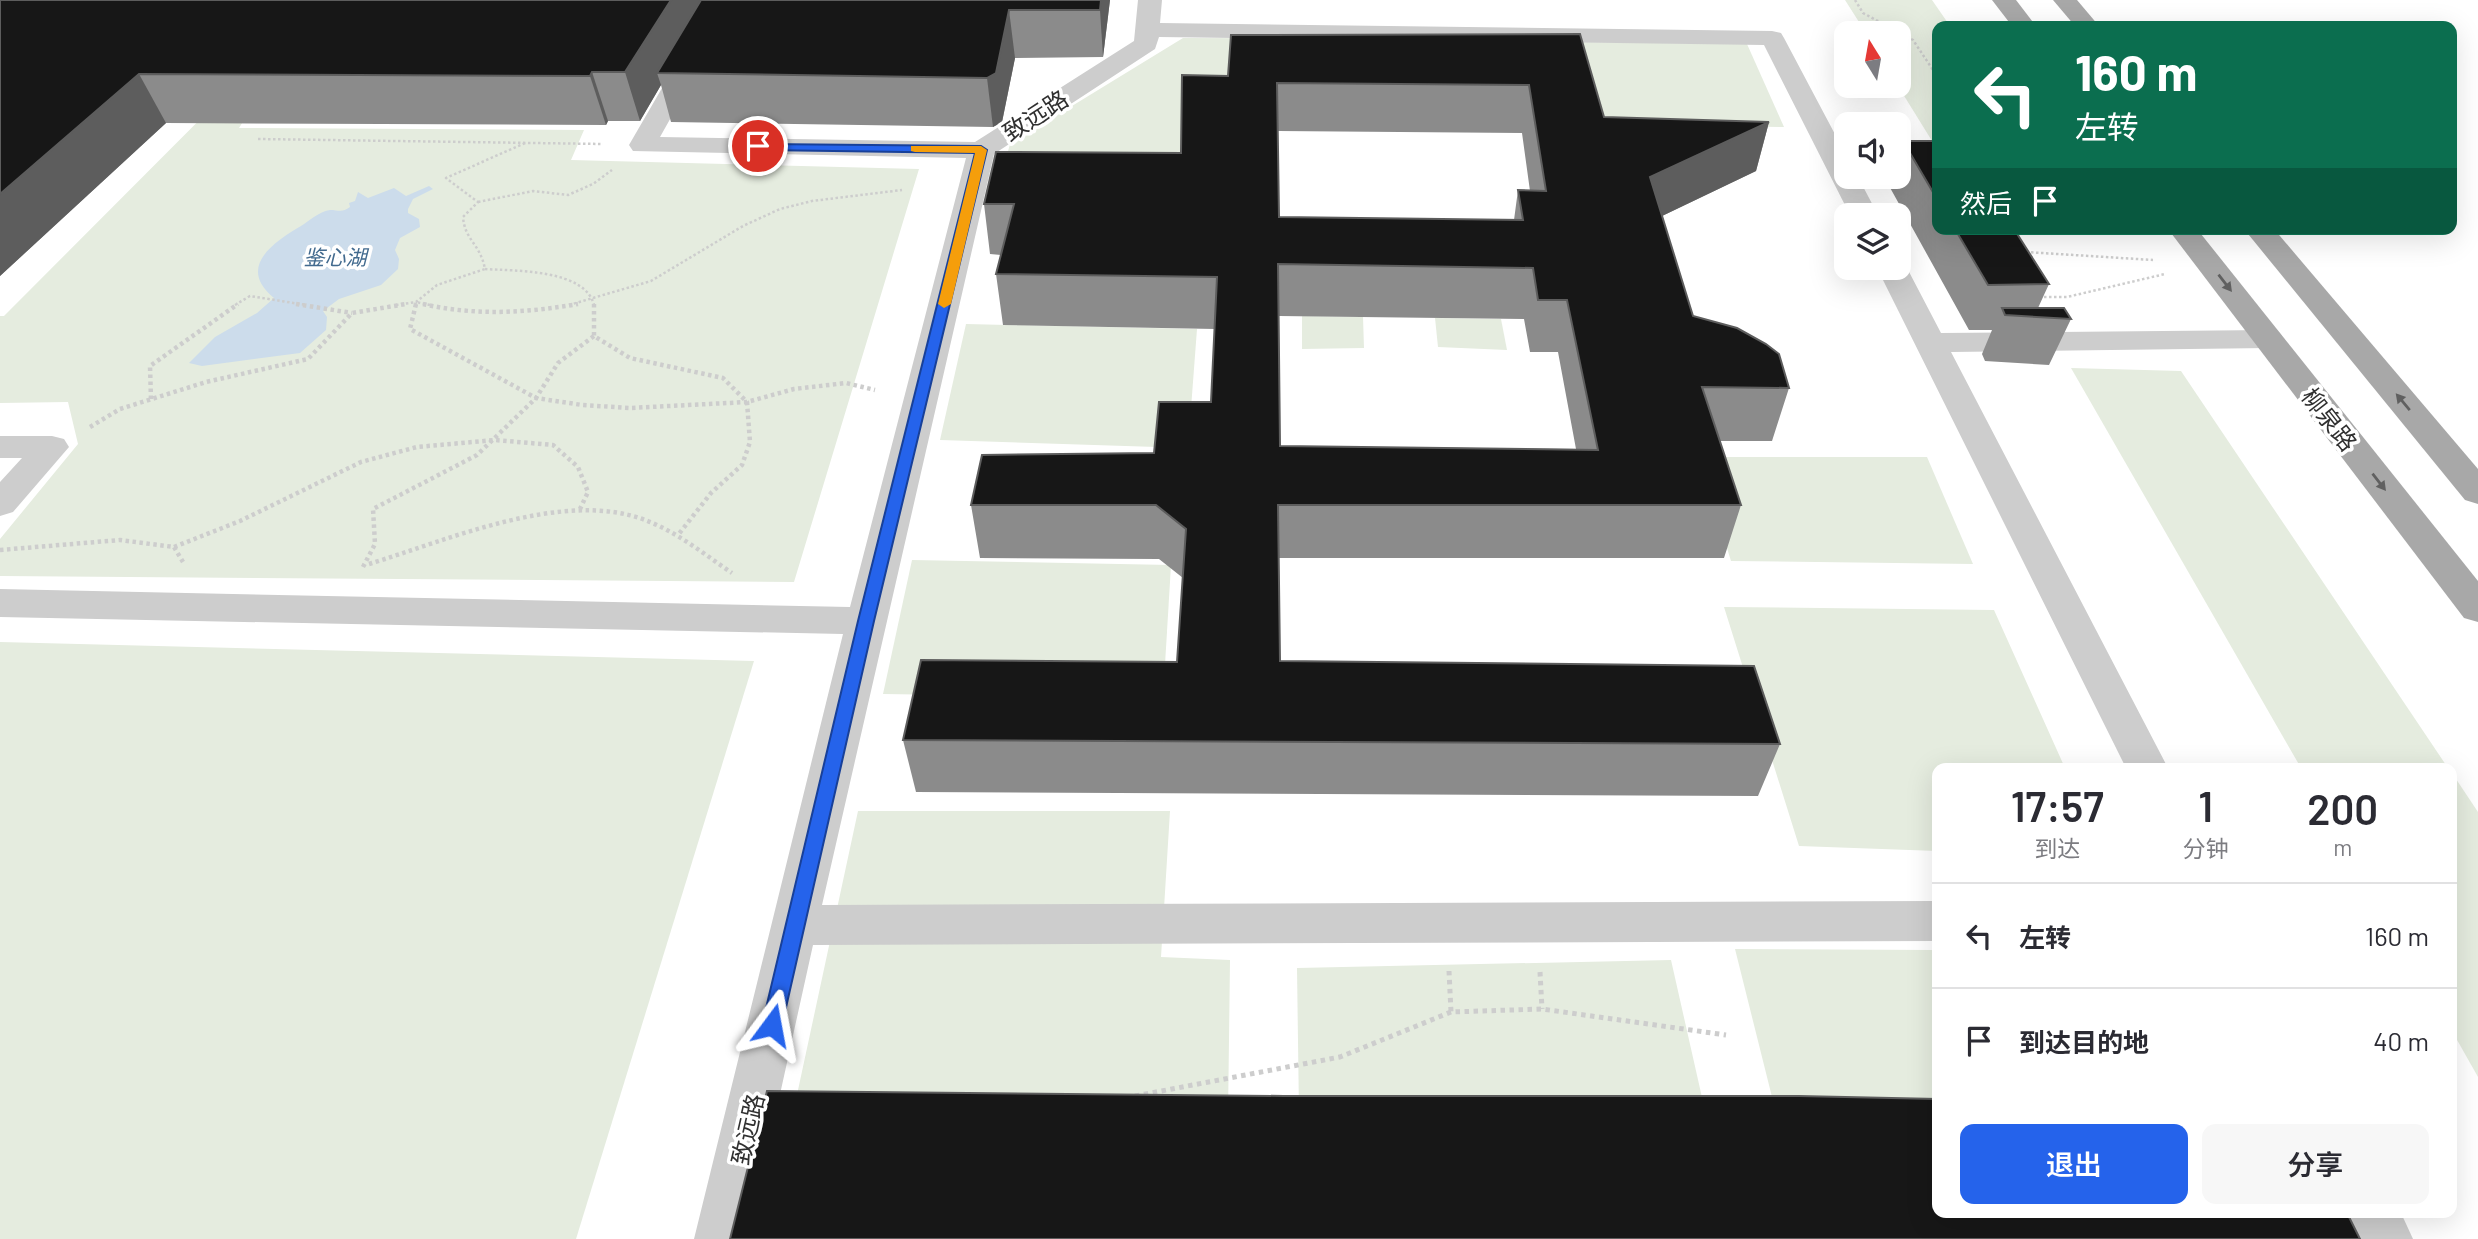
<!DOCTYPE html>
<html lang="zh">
<head>
<meta charset="utf-8">
<style>
	:root { --surface:#fff; --page:#f7f7f7; --text:#2b2b33; --muted:#7c7c81; --line:#e1e1e2; --accent:#2563eb }
	body { margin:0; font-family:Barlow,"Noto Sans SC",sans-serif; background:var(--page); color:var(--text); height:100vh; display:flex; flex-direction:column; font-size:26px; white-space:nowrap }
	* { box-sizing:border-box; margin:0 }
	p { font-size:23px; color:var(--muted) }
	.icon { flex:none; width:38px; height:38px; fill:none; stroke:currentColor; stroke-width:2; stroke-linecap:round; stroke-linejoin:round }
	.map { position:relative; flex:1; overflow:hidden }
	.details { position:absolute; left:1932px; top:763px; width:525px; height:455px; display:flex; flex-direction:column; background:var(--surface); border-radius:14px; box-shadow:0 7px 28px #0002 }
	.details>* { flex:none }
	.banner { position:absolute; left:1932px; top:21px; width:525px; height:214px; border-radius:14px; box-shadow:0 7px 28px #0002; background:#0b6e4f; color:#fff; overflow:hidden }
	.needle { width:46px; rotate:349deg }
	.tools { position:absolute; left:1834px; top:21px; display:grid; gap:14px }
	.tools a { display:grid; place-items:center; width:77px; height:77px; border-radius:14px; background:var(--surface); box-shadow:0 7px 28px #0002; font-size:35px }
	.pin { position:absolute; display:grid; place-items:center; width:60px; height:60px; color:#fff; margin:-30px; border:4px solid #fff; border-radius:50%; box-shadow:0 2px 7px #0007 }
	.me { position:absolute; width:77px; margin:-38px; rotate:13deg; stroke-linejoin:round; filter:drop-shadow(0 0 5px #0008) }
	.turn { display:flex; align-items:center; gap:24px; height:147px; padding:0 28px; font-size:32px }
	.turn .icon { width:91px; height:91px; stroke-width:2.5 }
	.turn b { display:block; font-size:49px; line-height:60px }
	.then { display:flex; align-items:center; height:66px; padding:0 28px; background:#0003; gap:14px; font-size:26px }
	.eta { display:flex; justify-content:space-evenly; align-items:center; height:119px; text-align:center }
	.eta b { font-size:42px; font-weight:600; line-height:49px }
	.button { display:flex; gap:14px; margin-top:auto; padding:14px 28px }
	.button a { flex:1; height:80px; border-radius:14px; background:var(--accent); color:#fff; font-size:28px; font-weight:600; line-height:80px; text-align:center }
	.button a+a { background:var(--page); color:var(--text) }
	ul { padding:0; list-style:none }
	li { display:flex; align-items:center; gap:21px; height:105px; padding:0 28px; border-top:2px solid var(--line) }
	li div { flex:1 }
	li b { display:block; font-size:26px }
	li em { font-style:normal }
	.map>svg:first-child { display:block }
	.green { fill:#e5ecdf }
	.water { fill:#ccdceb }
	.lines { fill:none; stroke-linecap:round; stroke-linejoin:round }
	.path-far2 { stroke:#cdcdcd; stroke-width:2.5; stroke-dasharray:2.5 2.5; stroke-linecap:butt }
	.path-far1 { stroke:#cdcdcd; stroke-width:4.5; stroke-dasharray:3.5 3.5; stroke-linecap:butt }
	.path { stroke:#cdcdcd; stroke-width:5; stroke-dasharray:4.5 4.5; stroke-linecap:butt }
	.minor { fill:#cdcdcd; fill-rule:evenodd }
	.primary { fill:#a8a8a8; fill-rule:evenodd }
	.wall { fill:#8b8b8b; fill-rule:evenodd }
	.shaded-wall { fill:#5d5d5d }
	.building { fill:#171717; stroke:#5d5d5d; stroke-width:2; fill-rule:evenodd }
	.oneway { fill:#606060 }
	.route { fill:#2563eb; stroke:#184099; stroke-width:2 }
	.slow { fill:#f59e0b }
	.labels { text-anchor:middle; dominant-baseline:central; stroke-width:7; stroke-linejoin:round; paint-order:stroke }
	.far-water-label { font-size:21px; font-style:italic; fill:#426a8e; stroke:#fff }
	.street-label { font-size:24px; fill:#303030; stroke:#fff }
</style>
</head>
<body>
<div class="map">
<svg width="2478" height="1239" viewBox="0 0 2478 1239">
	<rect width="100%" height="100%" fill="#fff"/>
	<g class="green">
		<polygon points="319,0 239,128 584,130 571,160 919,169 794,582 0,576 0,539 78,444 68,402 0,403 0,316 4,316"/>
		<polygon points="1845,0 1932,0 1950,26 1937,26 1937,149 1898,86 1899,33 1866,33"/>
		<polygon points="1183,38 1560,39 1233,60 1225,153 994,202 1010,144"/>
		<polygon points="1575,42 1747,44 1784,127 1596,124"/>
		<polygon points="1302,316 1363,317 1364,348 1302,349"/>
		<polygon points="1435,318 1501,319 1507,350 1438,347"/>
		<polygon points="966,324 1197,329 1188,448 940,440"/>
		<polygon points="2071,368 2181,371 2448,768 2301,768"/>
		<polygon points="1699,457 1927,457 1973,564 1731,561"/>
		<polygon points="912,560 1171,565 1163,698 883,694"/>
		<polygon points="1724,607 1994,610 2065,768 1937,768 1937,851 1799,846"/>
		<polygon points="0,642 754,661 576,1239 0,1239"/>
		<polygon points="2452,773 2478,812 2478,1077 2452,1031"/>
		<polygon points="858,811 1170,811 1161,957 1230,960 1228,1118 792,1118"/>
		<polygon points="1735,949 1937,950 1937,1128 1780,1129"/>
		<polygon points="1671,960 1708,1124 1299,1114 1297,968"/>
	</g>
	<path class="water" d="M429,186L433,189L413,199L408,209V213L419,219L420,227L400,238L395,250L399,259L398,269L381,285L339,299L323,311L327,317L326,330L300,353L202,366L189,363L215,337L257,313L274,298C236,267 274,242 301,226C309,221 320,211 330,210C339,210 342,213 350,207L349,203L355,201L358,192L368,198L394,188L406,196Z"/>
	<g class="lines">
		<g class="path-far2">
			<polyline points="1855,0 1863,13 1913,40 1937,76"/>
			<polyline points="258,139 603,144"/>
			<polyline points="478,202 533,191 568,195 593,184 612,170"/>
			<polyline points="2026,252 2153,260"/>
			<path d="M485,269C515,271 585,269 594,305"/>
			<polyline points="2039,297 2067,297 2165,274"/>
			<polyline points="235,305 250,296 306,305"/>
			<path d="M396,305L416,302L437,285L485,269C480,243 465,241 463,217L478,202L446,178L525,143"/>
			<polyline points="415,305 416,302 430,305"/>
			<polyline points="569,305 651,281 743,226 780,209 812,201 902,190"/>
		</g>
		<g class="path-far1">
			<polyline points="296,304 352,313"/>
			<polyline points="416,304 410,329 536,398 582,405 630,408 747,402 794,389 846,383 875,390"/>
			<path d="M423,304C475,316 526,313 578,304"/>
			<polyline points="594,304 594,336 630,358 723,378 747,402 750,442 742,465 711,493 678,535"/>
			<polyline points="151,399 150,366 238,304"/>
			<polyline points="90,427 120,409 206,382 308,359 352,313 406,304"/>
			<polyline points="174,547 240,521 361,462 417,447 495,440 553,445 578,467 588,492 580,509"/>
			<polyline points="0,550 120,540 174,547 183,562"/>
			<path d="M369,564C448,540 564,489 645,520C677,532 704,554 732,573"/>
			<polyline points="363,567 375,544 373,509 477,455 536,398 558,363 594,336"/>
		</g>
		<g class="path">
			<polyline points="1449,971 1451,1012"/>
			<polyline points="1540,972 1542,1009"/>
			<polyline points="1135,1096 1340,1057 1451,1012 1542,1009 1726,1035"/>
		</g>
		<g class="minor">
			<polygon points="713,0 737,0 660,137 975,142 1134,41 1138,0 1162,0 1160,23 1772,31 1781,33 1784,38 1846,155 1846,177 1858,177 1878,215 1850,215 1764,45 1159,37 1155,49 994,154 822,905 1937,901 1937,941 813,945 748,1239 694,1239 843,634 0,617 0,589 850,607 966,158 633,151 629,145"/>
			<polygon points="1899,261 1907,268 1941,333 2268,330 2279,332 2284,339 2279,346 2268,348 1951,352 2168,768 2126,768 1877,268 1899,268"/>
			<polygon points="0,436 52,436 64,439 69,447 13,512 0,516 0,482 22,458 0,458"/>
			<polygon points="2346,1213 2401,1213 2413,1239 2358,1239"/>
		</g>
		<g class="primary">
			<polygon points="1992,0 2016,0 2036,26 2012,26"/>
			<polygon points="2053,0 2077,0 2099,26 2075,26"/>
			<polygon points="2168,229 2197,229 2478,581 2478,622 2464,618"/>
			<polygon points="2244,229 2274,229 2478,469 2478,504 2465,500"/>
		</g>
	</g>
	<g class="wall">
		<polygon points="0,0 1110,0 1103,57 1015,58 1002,122 993,127 671,122 661,85 640,121 608,121 606,125 166,123 0,276"/>
		<path d="M1580,34L1604,117L1769,122L1756,171L1662,216L1693,316L1789,388L1772,441H1719L1741,505L1724,558H1279L1280,661L1780,744L1758,796L916,792L903,740L1177,662L1183,578L1159,559L980,558L971,505L1154,453L1211,402L1215,329L1003,325L996,274L1001,255L990,254L984,204L1181,153L1228,76ZM1278,131L1522,133L1530,191L1518,190L1514,220L1279,217ZM1279,316L1524,319L1530,352H1558L1576,449L1280,446Z"/>
		<polygon points="1903,141 1937,141 1937,229 2014,229 2049,284 2038,308 2071,319 2049,365 1985,361 1982,354 1992,330 1969,330 1888,184 1891,177 1899,177 1899,153"/>
	</g>
	<g class="shaded-wall">
		<polygon points="671,0 711,0 657,73 661,85 640,121 625,72"/>
		<polygon points="1101,0 1110,0 1103,57 1100,10"/>
		<polygon points="1009,10 1015,58 1002,122 993,127 987,78"/>
		<polygon points="592,72 608,121 606,125 590,76"/>
		<polygon points="139,74 166,123 0,276 0,194"/>
		<polygon points="1769,122 1756,171 1639,227 1650,177"/>
	</g>
	<g class="building">
		<polygon points="0,0 671,0 625,72 592,72 590,76 139,74 0,194"/>
		<polygon points="701,0 1101,0 1100,10 1009,10 996,73 987,78 657,73"/>
		<path d="M1580,34L1604,117L1769,122L1650,177L1693,316L1737,328L1766,344L1779,354L1789,388L1702,387L1741,505H1278L1280,661L1754,666L1780,744L903,740L921,660L1177,662L1186,529L1156,505H971L982,455L1154,453L1159,402H1211L1217,277L996,274L1014,204H984L996,152L1181,153L1182,75L1228,76L1231,35ZM1277,83L1529,85L1546,191L1518,190L1523,220L1279,217ZM1278,264L1533,268L1538,300H1567L1598,450L1280,446Z"/>
		<polygon points="1903,141 1937,141 1937,199"/>
		<polygon points="1955,229 2014,229 2049,284 1988,285"/>
		<polygon points="2002,308 2064,308 2071,319 2005,315"/>
		<polygon points="767,1091 1284,1096 1799,1096 1937,1099 1937,1213 2347,1213 2360,1239 730,1239"/>
	</g>
	<defs><path id="oneway-solid" d="M-6-.8H1V-3.2L6.5 0L1 3.2V.8H-6Z" transform="scale(1.75)"/></defs>
	<g class="oneway">
		<use href="#oneway-solid" transform="translate(2225 283) rotate(52)"/>
		<use href="#oneway-solid" transform="translate(2403 402) rotate(-130)"/>
		<use href="#oneway-solid" transform="translate(2379 482) rotate(52)"/>
	</g>
	<polygon class="route" points="754,144 981,146 987,150 874,621 782,1025 779,1031 772,1034 765,1031 762,1025 858,621 975,153 758,150 754,149"/>
	<polygon class="slow" points="911,146 981,146 987,150 951,304 944,308 938,304 975,153 915,152 911,151"/>
	<g class="labels">
		<g class="far-water-label">
			<text x="335" y="256">鉴心湖</text>
		</g>
		<g class="street-label">
			<text transform="translate(1035 115) rotate(-33)">致远路</text>
			<text transform="translate(2330 419) rotate(52)">柳泉路</text>
			<text transform="translate(747 1129) rotate(-77)">致远路</text>
		</g>
	</g>
</svg>
<div class="tools">
<a><svg class="needle" viewBox="-14 -14 28 28"><path d="M0-13l5 13h-10z" fill="#e53935"/><path d="M0 13l5-13h-10z" fill="#7c7c81"/></svg></a>
<a><svg class="icon" aria-label="sound" viewBox="0 0 24 24"><path d="M4 9h4l5-4v14l-5-4H4zM17 9q2 3 0 6"/></svg></a>
<a><svg class="icon" aria-label="layers" viewBox="0 0 24 24"><path d="M12 4l9 5-9 5-9-5zM3 14l9 5 9-5"/></svg></a>
</div>
<div class="pin" style="left:758px;top:146px;background:#d93025"><svg class="icon" aria-label="arrive" viewBox="0 0 24 24"><path d="M6 21V4h12l-3 4 3 4H6"/></svg></div>
<svg class="me" style="left:772px;top:1025px" viewBox="-20 -20 40 40"><path d="M0-17L14 15 0 8-14 15z" fill="#2563eb" stroke="#fff" stroke-width="4"/></svg>
<div class="banner">
<div class="turn"><svg class="icon" aria-label="left" viewBox="0 0 24 24"><path d="M17 20v-9H6M10 6l-5 5 5 5"/></svg><div><b>160 m</b>左转</div></div>
<div class="then">然后<svg class="icon" aria-label="arrive" viewBox="0 0 24 24"><path d="M6 21V4h12l-3 4 3 4H6"/></svg></div>
</div>
<section class="details">
<div class="eta">
<div><b>17:57</b><p>到达</p></div>
<div><b>1</b><p>分钟</p></div>
<div><b>200</b><p>m</p></div>
</div>
<ul>
<li><svg class="icon" aria-label="left" viewBox="0 0 24 24"><path d="M17 20v-9H6M10 6l-5 5 5 5"/></svg><div><b>左转</b></div><em>160 m</em></li>
<li><svg class="icon" aria-label="arrive" viewBox="0 0 24 24"><path d="M6 21V4h12l-3 4 3 4H6"/></svg><div><b>到达目的地</b></div><em>40 m</em></li>
</ul>
<div class="button"><a>退出</a><a>分享</a></div>
</section>
</div>
</body>
</html>
